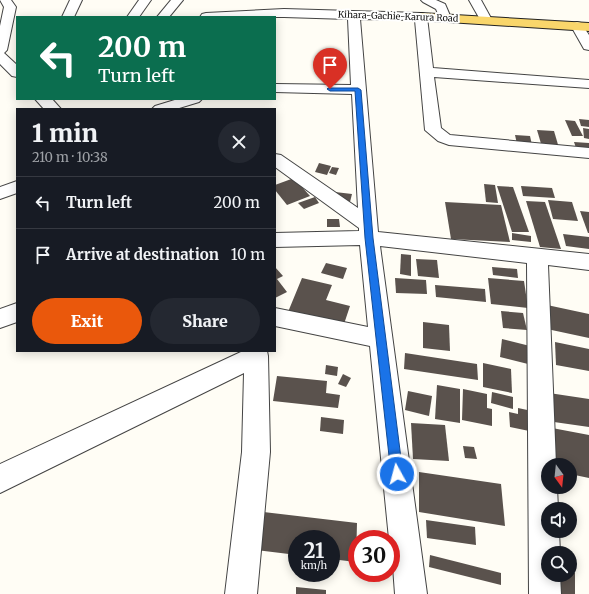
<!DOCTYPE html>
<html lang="en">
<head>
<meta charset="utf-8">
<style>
	:root { --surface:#171b24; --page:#242831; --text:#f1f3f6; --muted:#9ea1a6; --line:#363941; --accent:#ea580c }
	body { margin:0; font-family:Merriweather,serif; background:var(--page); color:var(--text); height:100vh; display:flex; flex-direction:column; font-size:15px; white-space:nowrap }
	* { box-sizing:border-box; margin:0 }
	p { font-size:13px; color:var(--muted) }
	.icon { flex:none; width:22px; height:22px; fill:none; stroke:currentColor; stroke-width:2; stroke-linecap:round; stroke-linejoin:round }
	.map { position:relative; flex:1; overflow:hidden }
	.drawer { position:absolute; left:16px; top:108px; width:260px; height:244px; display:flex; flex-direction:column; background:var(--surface); border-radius:0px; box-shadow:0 2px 10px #0003 }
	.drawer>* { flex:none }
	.banner { position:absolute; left:16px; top:16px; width:260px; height:84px; border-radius:0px; box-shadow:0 2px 10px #0003; background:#0b6e4f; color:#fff; overflow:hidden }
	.needle { width:26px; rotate:165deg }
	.buttons { position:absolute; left:541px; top:458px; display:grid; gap:8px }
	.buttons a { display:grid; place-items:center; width:36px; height:36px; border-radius:50%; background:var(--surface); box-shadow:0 2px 10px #0003; font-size:20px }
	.speed { position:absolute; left:288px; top:530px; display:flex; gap:8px; font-size:20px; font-weight:700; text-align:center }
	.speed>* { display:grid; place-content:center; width:52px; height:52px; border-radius:50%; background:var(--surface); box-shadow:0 2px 10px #0003; line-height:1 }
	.speed small { font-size:10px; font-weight:400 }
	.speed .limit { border:6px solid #d22; background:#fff; color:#111 }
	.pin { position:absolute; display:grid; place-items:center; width:34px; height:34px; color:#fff; margin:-41px -17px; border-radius:50% 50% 50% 0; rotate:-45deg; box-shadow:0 0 4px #0007 }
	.pin .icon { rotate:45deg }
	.me { position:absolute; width:44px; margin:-22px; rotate:353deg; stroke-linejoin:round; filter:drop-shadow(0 0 3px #0008) }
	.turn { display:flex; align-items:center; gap:14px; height:84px; padding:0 16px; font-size:18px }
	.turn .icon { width:52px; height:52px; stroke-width:2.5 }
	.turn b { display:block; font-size:28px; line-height:34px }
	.round { display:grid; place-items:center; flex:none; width:42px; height:42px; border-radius:21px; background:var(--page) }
	.overview { display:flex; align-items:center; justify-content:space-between; height:68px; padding:0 16px }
	h1 { font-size:24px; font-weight:800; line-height:30px }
	.cta { display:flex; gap:8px; margin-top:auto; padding:8px 16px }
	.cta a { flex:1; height:46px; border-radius:24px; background:var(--accent); color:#fff; font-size:16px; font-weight:800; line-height:46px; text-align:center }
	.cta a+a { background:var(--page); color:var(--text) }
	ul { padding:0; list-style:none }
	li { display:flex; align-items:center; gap:12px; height:52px; padding:0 16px; border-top:1px solid var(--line) }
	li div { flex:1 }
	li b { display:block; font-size:15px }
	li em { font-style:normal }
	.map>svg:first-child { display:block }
	.building { fill:#5a524d }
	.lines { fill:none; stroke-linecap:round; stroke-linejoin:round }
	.minor-casing { stroke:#444; stroke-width:2 }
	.major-casing { stroke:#222; stroke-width:2 }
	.minor { fill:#fff; fill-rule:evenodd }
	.major { fill:#f9d66b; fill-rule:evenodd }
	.route { fill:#1a73e8; stroke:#114b97 }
	.labels { text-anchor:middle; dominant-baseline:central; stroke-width:4; stroke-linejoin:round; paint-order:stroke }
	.far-street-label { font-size:9px; fill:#111; stroke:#fff }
</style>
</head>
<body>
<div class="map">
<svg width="589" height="594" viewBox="0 0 589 594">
	<rect width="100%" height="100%" fill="#fffdf5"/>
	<g class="building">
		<polygon points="579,119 589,120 589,127 581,126"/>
		<polygon points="565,120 575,121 583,136 572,136"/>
		<polygon points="583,128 589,129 589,139 584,138"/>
		<polygon points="537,130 554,131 559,148 542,147"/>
		<polygon points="515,135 530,136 532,145 517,144"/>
		<polygon points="574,142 589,143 589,152 577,151"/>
		<polygon points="319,163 331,166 327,175 315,172"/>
		<polygon points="332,167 339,168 336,175 329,173"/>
		<polygon points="294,178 310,196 287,205 275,190 275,185"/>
		<polygon points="484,184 495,185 498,203 486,202"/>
		<polygon points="497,186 513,187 529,232 512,232"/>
		<polygon points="521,186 552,188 555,198 523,196"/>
		<polygon points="335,192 352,194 350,202 333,200"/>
		<polygon points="315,197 319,203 304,209 298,203"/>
		<polygon points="548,200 572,202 578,221 553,219"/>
		<polygon points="526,201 545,202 561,249 540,247"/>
		<polygon points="445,202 501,205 510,242 451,239"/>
		<polygon points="580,211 589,212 589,233 588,233"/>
		<polygon points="327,219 339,219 340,227 327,227"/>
		<polygon points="512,233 531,236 531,242 512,240"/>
		<polygon points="563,234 589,237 589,249 566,246"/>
		<polygon points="401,254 411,255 411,276 400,274"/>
		<polygon points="416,259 437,260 439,278 418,276"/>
		<polygon points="326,263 347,268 343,279 321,273"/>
		<polygon points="275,267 283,276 277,279 287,292 275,298"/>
		<polygon points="492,267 517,269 518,278 493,275"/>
		<polygon points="302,278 332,285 326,300 350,306 343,327 288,312"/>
		<polygon points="395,278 426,280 427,294 396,293"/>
		<polygon points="488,278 524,281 528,308 491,304"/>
		<polygon points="435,285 485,289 486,302 436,297"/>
		<polygon points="547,305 589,314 589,338 547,329"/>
		<polygon points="501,311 523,313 527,330 503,328"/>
		<polygon points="423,322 449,325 450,351 423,348"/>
		<polygon points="502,339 530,346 528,364 500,357"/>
		<polygon points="555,342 589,349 589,371 556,365"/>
		<polygon points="405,353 477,364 478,380 404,369"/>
		<polygon points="483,363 511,369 512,393 483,387"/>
		<polygon points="326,365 338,367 337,376 325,374"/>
		<polygon points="343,374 351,378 346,387 338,384"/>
		<polygon points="277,376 327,381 326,393 340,395 338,408 273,401"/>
		<polygon points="437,385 460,389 460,423 435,419"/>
		<polygon points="463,389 487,394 487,408 492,409 492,426 462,420"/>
		<polygon points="408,391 432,396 429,416 405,410"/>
		<polygon points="492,392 513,397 513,409 491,403"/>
		<polygon points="549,393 589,399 589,427 554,422"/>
		<polygon points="518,408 532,411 534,432 510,427 509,412 518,414"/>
		<polygon points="321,417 344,420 343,434 320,431"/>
		<polygon points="411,423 445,425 449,461 413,459"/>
		<polygon points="552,428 589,435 589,478 570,474 570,465 556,465"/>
		<polygon points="463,446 474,447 477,459 465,458"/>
		<polygon points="419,472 501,484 505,526 419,512"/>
		<polygon points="255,511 357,523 356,562 331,559 331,539 297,539 297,555 248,549"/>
		<polygon points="426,520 475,527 476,545 427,538"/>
		<polygon points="430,555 501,573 501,585 429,567"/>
		<polygon points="570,571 575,573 575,594 555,594 555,575 570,575"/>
		<polygon points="296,587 326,590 326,594 296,594"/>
	</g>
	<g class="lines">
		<g class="minor-casing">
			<g id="minor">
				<polygon points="0,0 11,0 16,7 7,50 4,53 17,65 17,77 12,76 0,64 0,26 4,7"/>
				<polygon points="70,0 82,0 74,17 62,17"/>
				<polygon points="139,0 151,0 139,17 127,17"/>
				<polygon points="171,0 183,0 169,17 157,17"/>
				<polygon points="421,0 436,0 445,4 451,18 449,21 441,21 436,9 423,2"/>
				<polygon points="469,0 481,0 492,20 490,23 482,23"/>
				<polygon points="284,9 421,13 425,14 427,17 433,68 589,80 589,88 434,77 441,128 450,135 589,148 589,158 449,145 438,141 425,130 415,20 360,19 378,232 589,254 589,270 548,265 556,465 548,465 548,487 557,487 558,509 548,509 548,531 559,531 560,553 548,553 548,575 560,575 561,594 529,594 527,263 380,246 427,594 395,594 391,539 389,539 370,346 275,326 275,308 368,327 360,245 275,247 275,233 359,231 359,228 275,167 275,154 281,155 358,208 352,94 275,92 275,84 351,85 348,19 284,17 200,17 202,14 206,13"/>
				<polygon points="577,22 581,23 589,35 589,50 584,49 571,26 573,23"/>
				<polygon points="35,99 52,99 61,109 44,109"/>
				<polygon points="178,99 202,99 199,102 176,109 152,109 155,106"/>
				<polygon points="17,181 17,193 0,199 0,187"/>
				<polygon points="17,303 17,322 0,328 0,309"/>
				<polygon points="243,351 267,351 268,356 270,452 257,594 225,594 242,452 244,373 0,493 0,464"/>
			</g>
		</g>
		<g class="major-casing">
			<polygon id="major" points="421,13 589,23 589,31 417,20 415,17 417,14"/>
		</g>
		<use href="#minor" class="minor"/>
		<use href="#major" class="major"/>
	</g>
	<polygon class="route" points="328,88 358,88 361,90 373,238 403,474 401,478 397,480 393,478 391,474 365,238 355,91 330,91 327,89"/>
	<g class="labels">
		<g class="far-street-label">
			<text transform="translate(398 16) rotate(2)">Kihara-Gachie-Karura Road</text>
		</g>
	</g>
</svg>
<div class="buttons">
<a><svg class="needle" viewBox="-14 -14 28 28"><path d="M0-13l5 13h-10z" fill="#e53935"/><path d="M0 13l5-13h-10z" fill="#9ea1a6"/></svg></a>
<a><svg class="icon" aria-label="sound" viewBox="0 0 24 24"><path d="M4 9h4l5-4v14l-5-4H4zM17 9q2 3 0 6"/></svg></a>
<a><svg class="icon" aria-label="search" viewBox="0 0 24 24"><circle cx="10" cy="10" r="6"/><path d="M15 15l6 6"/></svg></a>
</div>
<div class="speed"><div>21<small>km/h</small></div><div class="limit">30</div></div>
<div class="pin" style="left:330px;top:89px;background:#d93025"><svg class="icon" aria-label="arrive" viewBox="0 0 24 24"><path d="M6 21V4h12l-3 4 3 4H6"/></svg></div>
<svg class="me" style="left:397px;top:474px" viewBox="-20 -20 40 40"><circle r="17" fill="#1a73e8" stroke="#fff" stroke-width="3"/><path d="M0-11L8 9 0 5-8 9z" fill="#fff"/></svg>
<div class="banner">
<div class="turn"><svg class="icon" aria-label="left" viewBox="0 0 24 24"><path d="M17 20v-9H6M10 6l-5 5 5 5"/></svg><div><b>200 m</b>Turn left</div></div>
</div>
<section class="drawer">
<div class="overview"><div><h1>1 min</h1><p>210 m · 10:38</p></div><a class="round"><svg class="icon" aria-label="close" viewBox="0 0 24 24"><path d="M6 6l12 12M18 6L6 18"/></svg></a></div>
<ul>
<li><svg class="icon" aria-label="left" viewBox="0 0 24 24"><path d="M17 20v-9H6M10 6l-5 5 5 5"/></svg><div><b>Turn left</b></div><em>200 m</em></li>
<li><svg class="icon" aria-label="arrive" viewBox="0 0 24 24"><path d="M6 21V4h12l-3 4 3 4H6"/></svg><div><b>Arrive at destination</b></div><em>10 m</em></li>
</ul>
<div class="cta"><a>Exit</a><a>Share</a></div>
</section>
</div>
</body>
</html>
